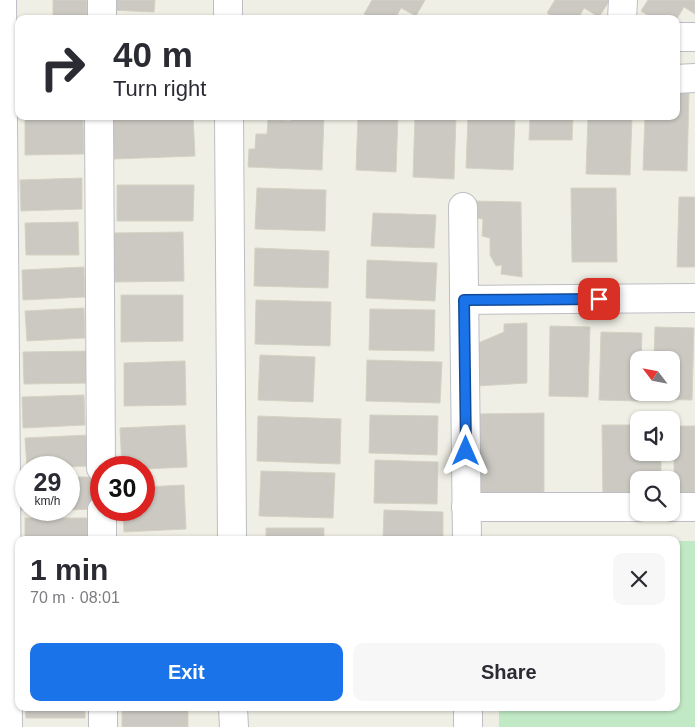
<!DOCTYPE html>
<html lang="en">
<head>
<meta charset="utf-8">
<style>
	:root { --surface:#fff; --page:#f7f7f7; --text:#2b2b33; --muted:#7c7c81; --accent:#1a73e8 }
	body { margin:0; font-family:Helvetica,sans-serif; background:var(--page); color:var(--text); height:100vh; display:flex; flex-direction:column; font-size:19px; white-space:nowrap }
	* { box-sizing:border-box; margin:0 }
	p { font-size:16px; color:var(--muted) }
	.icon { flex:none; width:28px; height:28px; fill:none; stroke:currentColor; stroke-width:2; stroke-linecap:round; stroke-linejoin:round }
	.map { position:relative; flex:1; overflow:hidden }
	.panel { position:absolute; left:15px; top:536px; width:665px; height:175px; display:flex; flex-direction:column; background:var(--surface); border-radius:10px; box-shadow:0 1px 4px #0004 }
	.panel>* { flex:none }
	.top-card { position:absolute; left:15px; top:15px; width:665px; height:105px; border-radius:10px; box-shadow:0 1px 4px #0004; background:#fff; color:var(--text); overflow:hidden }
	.needle { width:32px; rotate:302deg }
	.controls { position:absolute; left:630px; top:351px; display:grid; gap:10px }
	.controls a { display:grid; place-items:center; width:50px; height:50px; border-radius:10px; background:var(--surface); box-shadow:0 1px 4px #0004; font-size:25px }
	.speed { position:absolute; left:15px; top:456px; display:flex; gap:10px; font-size:25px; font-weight:700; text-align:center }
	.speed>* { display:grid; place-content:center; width:65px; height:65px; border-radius:50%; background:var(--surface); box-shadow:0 1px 4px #0004; line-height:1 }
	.speed small { font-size:12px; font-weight:400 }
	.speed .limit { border:8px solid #d22; background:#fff; color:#111 }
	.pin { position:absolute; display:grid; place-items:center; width:42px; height:42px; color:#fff; margin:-21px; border-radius:10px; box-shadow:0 2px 8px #0006 }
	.me { position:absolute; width:55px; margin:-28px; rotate:0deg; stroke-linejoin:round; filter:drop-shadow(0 0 4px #0008) }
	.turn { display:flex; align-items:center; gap:18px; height:105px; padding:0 15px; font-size:22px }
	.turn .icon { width:65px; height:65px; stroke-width:2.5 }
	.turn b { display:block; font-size:35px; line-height:42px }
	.round { display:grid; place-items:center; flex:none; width:52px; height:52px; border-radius:10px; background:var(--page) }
	.head { display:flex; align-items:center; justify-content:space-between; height:85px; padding:0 15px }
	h1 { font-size:30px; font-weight:800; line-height:38px }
	.primary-button { display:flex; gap:10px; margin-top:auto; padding:10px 15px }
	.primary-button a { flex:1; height:58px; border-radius:10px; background:var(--accent); color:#fff; font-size:20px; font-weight:800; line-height:58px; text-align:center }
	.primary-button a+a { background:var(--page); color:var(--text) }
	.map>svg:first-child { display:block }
	.green { fill:#c1e9c5 }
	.building { fill:#cbc9c2; stroke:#d5d2c3 }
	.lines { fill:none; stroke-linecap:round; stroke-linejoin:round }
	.minor-casing { stroke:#bdbec5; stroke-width:30 }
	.minor { stroke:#fff; stroke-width:28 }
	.route-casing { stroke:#114b97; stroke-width:12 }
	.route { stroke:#1a73e8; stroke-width:9 }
</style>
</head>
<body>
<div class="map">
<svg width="695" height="727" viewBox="0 0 695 727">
	<rect width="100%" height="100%" fill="#f0efe5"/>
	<polygon class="green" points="676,541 695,541 695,727 499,727 499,708 676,708"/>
	<g class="building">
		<rect x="53" y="0" width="34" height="16"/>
		<polygon points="109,0 155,0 154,12 108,10"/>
		<polygon points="372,0 425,0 416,16 401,8 395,19 373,19 364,14"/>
		<polygon points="555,0 610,0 599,17 584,8 578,19 557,19 547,13"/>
		<polygon points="648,0 695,0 695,14 684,7 676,20 654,19 641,11"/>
		<polygon points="676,91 689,91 687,171 643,170 645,116 676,116"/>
		<polygon points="25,116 83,116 84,154 25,155"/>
		<polygon points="112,116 193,116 195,156 114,159"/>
		<polygon points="291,116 324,116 322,170 248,167 249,149 255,149 256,134 267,134 268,120 291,121"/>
		<polygon points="358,116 398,116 396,172 356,170"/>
		<polygon points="415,116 456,116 454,179 413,177"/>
		<polygon points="468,116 515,116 513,170 466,168"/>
		<polygon points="530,116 573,116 572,140 529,140"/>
		<polygon points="588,116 632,116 630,175 586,174"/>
		<polygon points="82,178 82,209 21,211 20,180"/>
		<polygon points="117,185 194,185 193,221 117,221"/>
		<polygon points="257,188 326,190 325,231 255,229"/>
		<polygon points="571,188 616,188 617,262 572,262"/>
		<polygon points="679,197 695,197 695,267 677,267"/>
		<polygon points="475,201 521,202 522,277 501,274 502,265 496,266 490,255 490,238 482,236 483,219 474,218"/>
		<polygon points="373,213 436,215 434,248 371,246"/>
		<polygon points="78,222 79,255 26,255 25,223"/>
		<polygon points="183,232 184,281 114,282 114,233"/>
		<polygon points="255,248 329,251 328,288 254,286"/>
		<polygon points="367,260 437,263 435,301 366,298"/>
		<polygon points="84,267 85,297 23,300 22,270"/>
		<polygon points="121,295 183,295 183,341 121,342"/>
		<polygon points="256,300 331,302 330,346 255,344"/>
		<polygon points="84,308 85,338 27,341 25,311"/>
		<polygon points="370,309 435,310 434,351 369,350"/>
		<polygon points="527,323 527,383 478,386 476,344 504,332 504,324"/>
		<polygon points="550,326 590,327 588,397 549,396"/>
		<polygon points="655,327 694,328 692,400 653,399 653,392 671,392 671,360 654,360"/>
		<polygon points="601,332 642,333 641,360 639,360 639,401 599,400"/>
		<polygon points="90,351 90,383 24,384 23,352"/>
		<polygon points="260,355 315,357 313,402 258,400"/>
		<polygon points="367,360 442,362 440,403 366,401"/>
		<polygon points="185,361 186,405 124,406 124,363"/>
		<polygon points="84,395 85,425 23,428 22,397"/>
		<polygon points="544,413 544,497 478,497 477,414"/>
		<polygon points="370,415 438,416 437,455 369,453"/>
		<polygon points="258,416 341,419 340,464 257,461"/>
		<polygon points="185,425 187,467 144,469 144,468 122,468 120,428"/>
		<polygon points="602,425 639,425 639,452 661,452 661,480 639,480 639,499 603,499"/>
		<rect x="674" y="426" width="21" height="77"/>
		<polygon points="89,435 90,466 27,468 25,438"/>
		<polygon points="375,460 438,462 437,504 374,503"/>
		<polygon points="261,471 335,473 333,518 259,516"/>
		<polygon points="21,477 26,477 26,510 39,510 21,510"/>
		<polygon points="69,477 94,477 93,509 69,510"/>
		<polygon points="184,485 186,529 124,532 123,510 144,510 144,487"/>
		<polygon points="384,510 443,512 443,540 383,540"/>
		<rect x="25" y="518" width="63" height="22"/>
		<rect x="266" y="528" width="58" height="12"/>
		<polygon points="25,708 85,708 85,718 26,718"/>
		<rect x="122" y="708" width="66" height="19"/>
	</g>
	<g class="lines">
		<g class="minor-casing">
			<g id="minor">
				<polyline points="2,0 8,727"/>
				<polyline points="102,0 102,19"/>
				<polyline points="228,0 228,19"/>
				<polyline points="622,19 623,0"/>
				<polyline points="676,37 695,37"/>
				<polyline points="676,79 695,78"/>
				<polyline points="99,116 101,468"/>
				<polyline points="229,116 232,540"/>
				<polyline points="463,207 467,540"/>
				<polyline points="464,300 695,298"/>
				<polyline points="466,507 639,507"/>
				<polyline points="671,507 695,507"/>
				<polyline points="102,510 102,540"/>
				<polyline points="103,708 103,727"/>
				<polyline points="233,708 234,727"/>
				<polyline points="468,708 468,727"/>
			</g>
		</g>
		<use href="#minor" class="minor"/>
	</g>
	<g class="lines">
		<g class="route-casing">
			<polyline id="route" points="466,451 464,300 599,299"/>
		</g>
		<use href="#route" class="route"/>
	</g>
</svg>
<div class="controls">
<a><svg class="needle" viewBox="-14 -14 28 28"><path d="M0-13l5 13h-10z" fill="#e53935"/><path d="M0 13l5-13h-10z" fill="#7c7c81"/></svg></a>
<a><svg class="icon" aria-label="sound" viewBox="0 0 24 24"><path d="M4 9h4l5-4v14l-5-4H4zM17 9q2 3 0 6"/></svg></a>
<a><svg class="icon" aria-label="search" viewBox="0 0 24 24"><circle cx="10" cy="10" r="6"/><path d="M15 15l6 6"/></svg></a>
</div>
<div class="speed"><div>29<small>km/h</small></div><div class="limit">30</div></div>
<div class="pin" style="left:599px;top:299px;background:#d93025"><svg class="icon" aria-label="arrive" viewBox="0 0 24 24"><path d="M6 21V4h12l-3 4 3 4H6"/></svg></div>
<svg class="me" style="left:466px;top:451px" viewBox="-20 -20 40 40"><path d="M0-17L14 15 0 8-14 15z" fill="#1a73e8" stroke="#fff" stroke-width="4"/></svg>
<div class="top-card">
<div class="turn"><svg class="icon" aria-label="right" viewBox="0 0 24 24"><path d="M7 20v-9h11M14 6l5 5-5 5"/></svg><div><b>40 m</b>Turn right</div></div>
</div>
<section class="panel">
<div class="head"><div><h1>1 min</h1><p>70 m · 08:01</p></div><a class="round"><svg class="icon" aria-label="close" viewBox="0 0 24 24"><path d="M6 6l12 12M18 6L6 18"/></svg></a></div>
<div class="primary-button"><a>Exit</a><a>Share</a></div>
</section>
</div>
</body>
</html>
